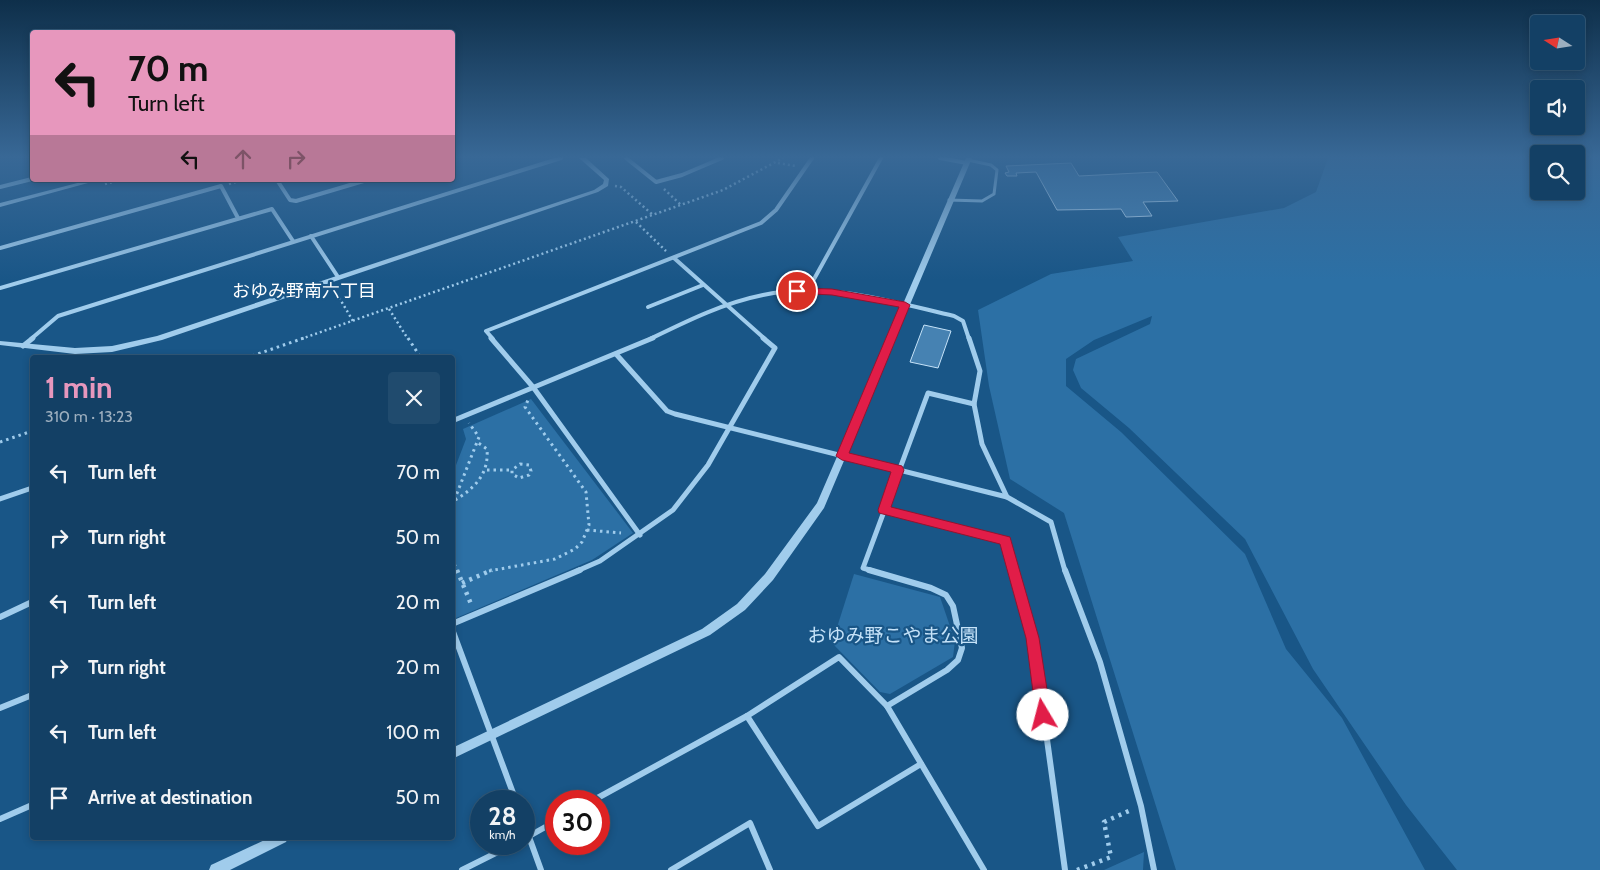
<!DOCTYPE html>
<html lang="en">
<head>
<meta charset="utf-8">
<style>
	:root { --surface:#134065; --page:#204b6e; --text:#f1f3f6; --muted:#9dafbf; --line:#325979; --accent:#e797bd }
	body { margin:0; font-family:Cabin,"Noto Sans JP",sans-serif; background:var(--page); color:var(--text); height:100vh; display:flex; flex-direction:column; font-size:19px; white-space:nowrap }
	* { box-sizing:border-box; margin:0 }
	p { font-size:16px; color:var(--muted) }
	.icon { flex:none; width:28px; height:28px; fill:none; stroke:currentColor; stroke-width:2; stroke-linecap:round; stroke-linejoin:round }
	.map { position:relative; flex:1; overflow:hidden }
	.drawer { position:absolute; left:30px; top:355px; width:425px; height:485px; display:flex; flex-direction:column; background:var(--surface); border-radius:5px; box-shadow:0 2px 8px #0003,0 0 0 1px var(--line) }
	.drawer>* { flex:none }
	.guide { position:absolute; left:30px; top:30px; width:425px; height:152px; border-radius:5px; box-shadow:0 2px 8px #0003,0 0 0 1px var(--line); background:#e797bd; color:#111; overflow:hidden }
	.needle { width:32px; rotate:282deg }
	.buttons { position:absolute; left:1530px; top:15px; display:grid; gap:10px }
	.buttons a { display:grid; place-items:center; width:55px; height:55px; border-radius:5px; background:var(--surface); box-shadow:0 2px 8px #0003,0 0 0 1px var(--line); font-size:25px }
	.speed { position:absolute; left:470px; top:790px; display:flex; gap:10px; font-size:25px; font-weight:700; text-align:center }
	.speed>* { display:grid; place-content:center; width:65px; height:65px; border-radius:50%; background:var(--surface); box-shadow:0 2px 8px #0003,0 0 0 1px var(--line); line-height:1 }
	.speed small { font-size:12px; font-weight:400 }
	.speed .limit { border:8px solid #d22; background:#fff; color:#111 }
	.pin { position:absolute; display:grid; place-items:center; width:42px; height:42px; color:#fff; margin:-21px; border:2px solid #fff; border-radius:50%; box-shadow:0 1px 5px #0007 }
	.me { position:absolute; width:55px; margin:-28px; rotate:352deg; stroke-linejoin:round; filter:drop-shadow(0 0 4px #0008) }
	.turn { display:flex; align-items:center; gap:18px; height:105px; padding:0 15px; font-size:22px }
	.turn .icon { width:65px; height:65px; stroke-width:2.5 }
	.turn b { display:block; font-size:35px; line-height:42px }
	.lanes { display:flex; align-items:center; height:48px; padding:0 15px; background:#0003; justify-content:center; gap:25px; direction:ltr }
	.lanes .off { opacity:.35 }
	.round { display:grid; place-items:center; flex:none; width:52px; height:52px; border-radius:5px; background:var(--page) }
	.headline { display:flex; align-items:center; justify-content:space-between; height:85px; padding:0 15px }
	h1 { font-size:30px; font-weight:800; line-height:38px; color:var(--accent) }
	ul { padding:0; list-style:none }
	li { display:flex; align-items:center; gap:15px; height:65px; padding:0 15px }
	li div { flex:1 }
	li b { display:block; font-size:19px }
	li em { font-style:normal }
	.map>svg:first-child { display:block }
	.green { fill:#2c70a5 }
	.building { fill:#4682b2; stroke:#c6e3f9 }
	.lines { fill:none; stroke-linecap:round; stroke-linejoin:round }
	.path-far2 { stroke:#a0ccec; stroke-width:2.5; stroke-dasharray:2 3; stroke-linecap:butt }
	.path-far1 { stroke:#a0ccec; stroke-width:3; stroke-dasharray:2.5 4; stroke-linecap:butt }
	.path { stroke:#a0ccec; stroke-width:4.5; stroke-dasharray:3 5; stroke-linecap:butt }
	.service { stroke:#a0ccec; stroke-width:3 }
	.minor-far2 { stroke:#a0ccec; stroke-width:4 }
	.minor-far1 { stroke:#a0ccec; stroke-width:5 }
	.minor { stroke:#a0ccec; stroke-width:6 }
	.tertiary { fill:#a0ccec; fill-rule:evenodd }
	.route { fill:#e11d48; stroke:#92132f }
	.labels { text-anchor:middle; dominant-baseline:central; stroke-width:4.5; stroke-linejoin:round; paint-order:stroke }
	.neighbourhood-label { font-size:18px; fill:#fff; stroke:#195687 }
	.near-park-label { font-size:19px; fill:#c6e3f9; stroke:#195687 }
</style>
</head>
<body>
<div class="map">
<svg width="1600" height="870" viewBox="0 0 1600 870">
	<rect width="100%" height="100%" fill="#195687"/>
	<g class="green">
		<polygon points="1328,158 1539,158 1539,191 1576,191 1576,158 1600,158 1600,870 1457,870 1406,805 1313,669 1245,539 1129,428 1081,388 1073,370 1076,359 1150,324 1152,316 1094,340 1066,359 1066,386 1121,432 1245,554 1286,649 1342,718 1425,870 1176,870 1064,513 1010,479 989,386 978,310 1051,274 1133,261 1118,237 1284,208 1316,192"/>
		<polygon points="531,399 633,533 592,560 456,618 452,607 453,473 466,439 463,429"/>
		<polygon points="854,574 940,597 955,641 953,657 890,694 880,692 832,643"/>
		<polygon points="1144,852 1143,870 1104,870"/>
	</g>
	<g class="building">
		<polygon points="1071,163 1079,176 1157,172 1178,201 1143,202 1152,216 1126,217 1121,209 1057,210 1036,172 1016,173 1017,176 1007,176 1005,173 1009,172 1006,166"/>
		<polygon points="924,325 951,331 938,368 910,362"/>
	</g>
	<g class="lines">
		<g class="path-far2">
			<polyline points="778,163 796,166"/>
			<polyline points="105,184 121,180"/>
			<polyline points="229,184 242,180"/>
			<polyline points="615,186 621,187 653,215"/>
			<polyline points="664,189 681,205"/>
			<polyline points="636,222 666,251"/>
			<polyline points="334,289 353,321"/>
			<polyline points="389,309 408,339"/>
			<polyline points="301,339 723,190 783,158"/>
		</g>
		<g class="path-far1">
			<polyline points="408,338 421,358"/>
			<polyline points="246,358 304,338"/>
			<polyline points="0,442 32,431"/>
			<polygon points="520,464 529,465 531,471 529,475 519,478 512,474 512,470"/>
			<polyline points="487,470 512,470"/>
			<path d="M455,500C475,488 489,474 487,449L477,442"/>
			<polyline points="452,506 479,437 469,423"/>
			<polyline points="587,530 621,533"/>
			<polyline points="452,558 457,571"/>
			<polyline points="489,571 555,559 575,549 582,542 589,525 586,492 525,407 528,400"/>
		</g>
		<g class="path">
			<polyline points="457,570 471,604"/>
			<polyline points="462,583 492,570"/>
			<polyline points="1077,870 1111,857 1104,822 1131,810"/>
		</g>
		<polyline class="service" points="949,200 982,201 994,194 997,170 991,165 968,160"/>
		<g class="minor-far2">
			<polyline points="626,158 656,182 682,175 722,158"/>
			<polyline points="940,158 967,163"/>
			<polyline points="277,180 290,200 296,201 367,180"/>
			<polyline points="0,187 32,179"/>
			<polyline points="311,236 338,277"/>
			<polyline points="0,248 221,186 238,218"/>
			<polyline points="674,258 765,339"/>
			<polyline points="0,288 272,209 293,241"/>
			<polyline points="808,290 881,158"/>
			<polyline points="648,307 703,285"/>
			<polyline points="31,339 58,316 561,158"/>
			<polyline points="493,339 486,331 761,223 776,210 812,158"/>
			<path d="M650,339C687,321 723,303 763,295C826,281 893,302 954,316L963,321L969,339"/>
		</g>
		<g class="minor-far1">
			<polyline points="491,338 533,387 640,535"/>
			<polyline points="969,338 980,371 974,404 982,444 1007,497"/>
			<polyline points="23,346 33,338"/>
			<polyline points="616,354 667,411 675,414 1007,497 1051,522 1065,571"/>
			<polyline points="452,421 653,338"/>
			<polyline points="0,499 32,488"/>
			<polyline points="884,510 1006,541 1014,571"/>
			<polyline points="577,571 600,561 673,510 708,465 775,348 763,338"/>
			<polyline points="873,571 863,568 928,393 974,404"/>
		</g>
		<g class="minor">
			<polyline points="869,570 931,588 946,595 953,606 962,648 958,660 947,670 887,706"/>
			<polyline points="1014,570 1033,638 1065,870"/>
			<polyline points="1065,570 1100,662 1141,806 1154,870"/>
			<polyline points="0,617 32,602"/>
			<polyline points="452,624 580,570"/>
			<polyline points="452,629 516,801"/>
			<polyline points="0,708 32,695"/>
			<polyline points="747,716 818,826 921,764"/>
			<polyline points="592,801 747,716 839,657 887,706 984,870"/>
			<polyline points="0,819 32,805"/>
			<polyline points="524,823 541,870"/>
			<polyline points="524,839 556,821"/>
			<polyline points="462,870 514,844"/>
			<polyline points="671,870 750,823 770,870"/>
		</g>
		<g class="tertiary">
			<polygon points="579,158 586,158 609,179 608,186 598,192 162,340 112,352 75,354 0,345 0,341 75,348 112,346 157,336 594,190 603,184 604,180"/>
			<polygon points="966,158 972,158 824,508 773,580 745,610 710,635 452,759 452,748 702,629 737,604 765,574 817,503"/>
			<polygon points="89,180 99,180 0,207 0,203"/>
			<polygon points="269,838 288,838 286,842 230,870 209,870 211,865"/>
		</g>
	</g>
	<linearGradient id="sky" x2="0" y2="1"><stop stop-color="#0e2f4a"/><stop offset="0.56" stop-color="#386896"/><stop offset="1" stop-color="#386896" stop-opacity="0"/></linearGradient>
	<rect width="1600" height="280" fill="url(#sky)"/>
	<polygon class="route" points="797,288 832,289 905,302 910,305 849,453 902,466 904,470 891,507 1010,537 1039,638 1051,715 1049,720 1043,722 1038,720 1036,715 1026,638 1000,544 879,513 878,510 891,472 842,460 836,456 899,307 832,295 794,293 792,291"/>
	<g class="labels">
		<g class="neighbourhood-label">
			<text x="304" y="291">おゆみ野南六丁目</text>
		</g>
		<g class="near-park-label">
			<text x="893" y="635">おゆみ野こやま公園</text>
		</g>
	</g>
</svg>
<div class="buttons">
<a><svg class="needle" viewBox="-14 -14 28 28"><path d="M0-13l5 13h-10z" fill="#e53935"/><path d="M0 13l5-13h-10z" fill="#9dafbf"/></svg></a>
<a><svg class="icon" aria-label="sound" viewBox="0 0 24 24"><path d="M4 9h4l5-4v14l-5-4H4zM17 9q2 3 0 6"/></svg></a>
<a><svg class="icon" aria-label="search" viewBox="0 0 24 24"><circle cx="10" cy="10" r="6"/><path d="M15 15l6 6"/></svg></a>
</div>
<div class="speed"><div>28<small>km/h</small></div><div class="limit">30</div></div>
<div class="pin" style="left:797px;top:291px;background:#d93025"><svg class="icon" aria-label="arrive" viewBox="0 0 24 24"><path d="M6 21V4h12l-3 4 3 4H6"/></svg></div>
<svg class="me" style="left:1043px;top:715px" viewBox="-20 -20 40 40"><circle r="19" fill="#fff"/><path d="M0-13L10 11 0 6-10 11z" fill="#e11d48"/></svg>
<div class="guide">
<div class="turn"><svg class="icon" aria-label="left" viewBox="0 0 24 24"><path d="M17 20v-9H6M10 6l-5 5 5 5"/></svg><div><b>70 m</b>Turn left</div></div>
<div class="lanes"><svg class="icon" aria-label="left" viewBox="0 0 24 24"><path d="M17 20v-9H6M10 6l-5 5 5 5"/></svg><svg class="icon off" aria-label="ahead" viewBox="0 0 24 24"><path d="M12 20V5M6 11l6-6 6 6"/></svg><svg class="icon off" aria-label="right" viewBox="0 0 24 24"><path d="M7 20v-9h11M14 6l5 5-5 5"/></svg></div>
</div>
<section class="drawer">
<div class="headline"><div><h1>1 min</h1><p>310 m · 13:23</p></div><a class="round"><svg class="icon" aria-label="close" viewBox="0 0 24 24"><path d="M6 6l12 12M18 6L6 18"/></svg></a></div>
<ul>
<li><svg class="icon" aria-label="left" viewBox="0 0 24 24"><path d="M17 20v-9H6M10 6l-5 5 5 5"/></svg><div><b>Turn left</b></div><em>70 m</em></li>
<li><svg class="icon" aria-label="right" viewBox="0 0 24 24"><path d="M7 20v-9h11M14 6l5 5-5 5"/></svg><div><b>Turn right</b></div><em>50 m</em></li>
<li><svg class="icon" aria-label="left" viewBox="0 0 24 24"><path d="M17 20v-9H6M10 6l-5 5 5 5"/></svg><div><b>Turn left</b></div><em>20 m</em></li>
<li><svg class="icon" aria-label="right" viewBox="0 0 24 24"><path d="M7 20v-9h11M14 6l5 5-5 5"/></svg><div><b>Turn right</b></div><em>20 m</em></li>
<li><svg class="icon" aria-label="left" viewBox="0 0 24 24"><path d="M17 20v-9H6M10 6l-5 5 5 5"/></svg><div><b>Turn left</b></div><em>100 m</em></li>
<li><svg class="icon" aria-label="arrive" viewBox="0 0 24 24"><path d="M6 21V4h12l-3 4 3 4H6"/></svg><div><b>Arrive at destination</b></div><em>50 m</em></li>
</ul>
</section>
</div>
</body>
</html>
